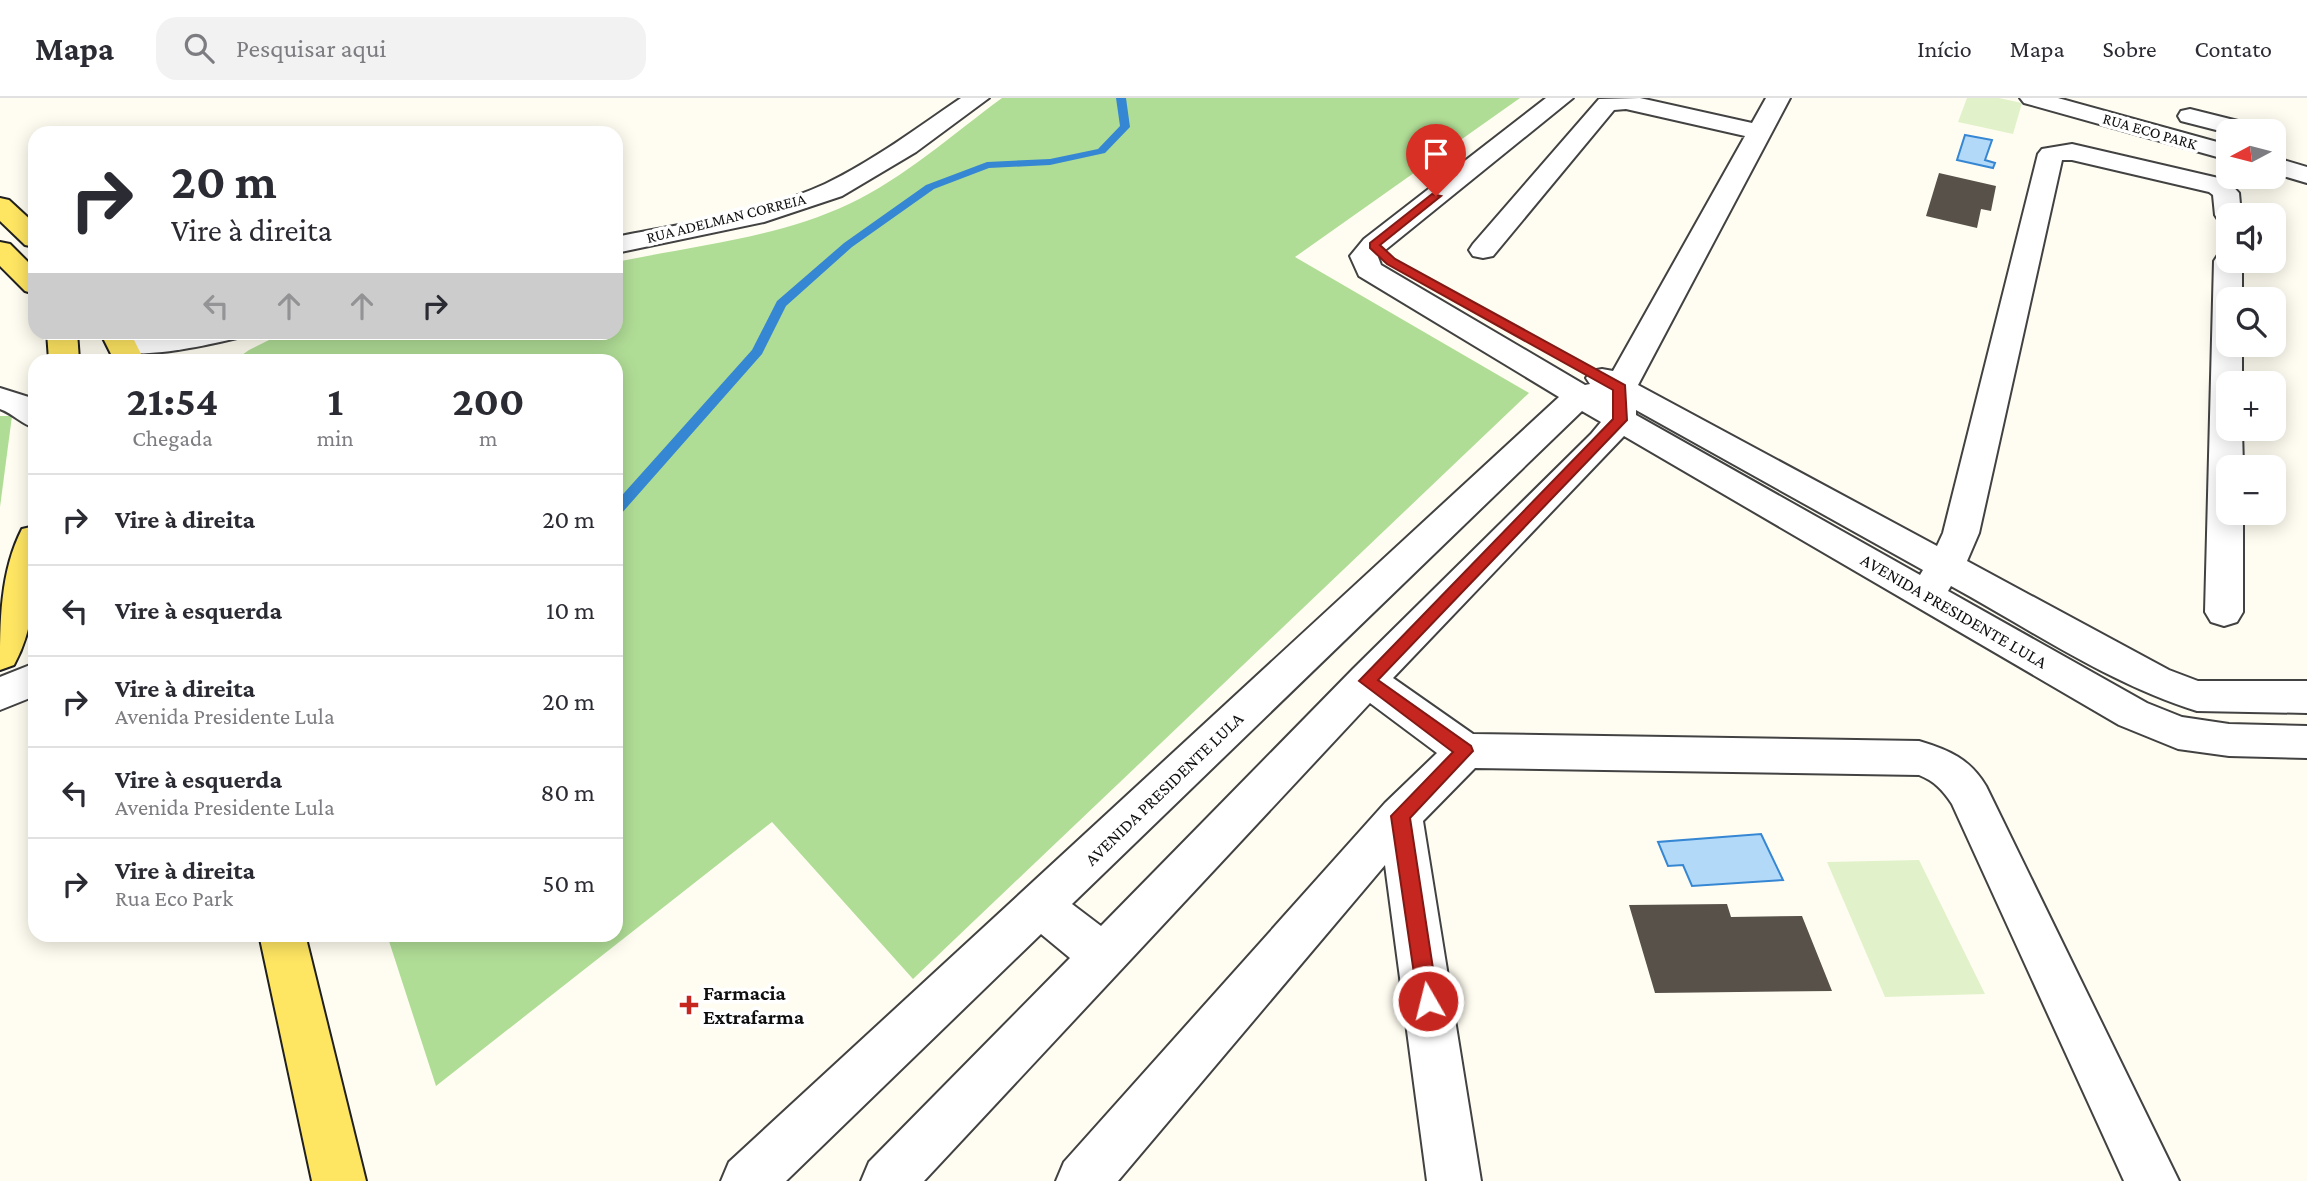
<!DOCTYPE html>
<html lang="pt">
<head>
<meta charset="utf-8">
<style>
	:root { --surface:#fff; --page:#f2f2f3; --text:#2b2b33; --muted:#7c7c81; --line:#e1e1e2 }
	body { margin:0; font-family:"Crimson Pro",serif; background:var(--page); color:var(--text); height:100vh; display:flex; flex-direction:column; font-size:26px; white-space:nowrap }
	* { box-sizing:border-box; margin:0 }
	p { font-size:23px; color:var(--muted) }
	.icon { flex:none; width:38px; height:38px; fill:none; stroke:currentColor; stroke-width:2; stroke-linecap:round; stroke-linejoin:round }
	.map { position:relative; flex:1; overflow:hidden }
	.details { position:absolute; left:28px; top:256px; width:595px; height:588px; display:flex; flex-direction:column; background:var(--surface); border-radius:21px; box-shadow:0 4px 18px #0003 }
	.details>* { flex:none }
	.guide { position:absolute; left:28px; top:28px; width:595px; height:214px; border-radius:21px; box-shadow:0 4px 18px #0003; background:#fff; color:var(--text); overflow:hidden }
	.needle { width:46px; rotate:263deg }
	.tools { position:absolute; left:2216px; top:21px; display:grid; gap:14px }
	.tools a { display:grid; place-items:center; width:70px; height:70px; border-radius:14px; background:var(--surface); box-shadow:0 4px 18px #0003; font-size:35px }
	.pin { position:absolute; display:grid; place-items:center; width:60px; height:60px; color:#fff; margin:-72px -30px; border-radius:50% 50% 50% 0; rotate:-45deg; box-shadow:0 0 7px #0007 }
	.pin .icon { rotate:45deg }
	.me { position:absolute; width:77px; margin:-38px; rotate:352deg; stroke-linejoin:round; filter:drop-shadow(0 0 5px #0008) }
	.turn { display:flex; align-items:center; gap:24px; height:147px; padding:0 28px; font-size:32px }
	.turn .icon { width:91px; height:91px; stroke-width:2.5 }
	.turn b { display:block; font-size:49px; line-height:60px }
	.lanes { display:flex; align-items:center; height:66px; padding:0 28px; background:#0003; justify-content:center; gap:35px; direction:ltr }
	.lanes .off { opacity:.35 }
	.eta { display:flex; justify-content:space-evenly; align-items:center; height:119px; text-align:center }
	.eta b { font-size:42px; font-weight:700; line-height:49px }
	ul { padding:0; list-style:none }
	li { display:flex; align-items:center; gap:21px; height:91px; padding:0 28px; border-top:2px solid var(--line) }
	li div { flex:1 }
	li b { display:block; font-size:26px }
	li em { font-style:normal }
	header { display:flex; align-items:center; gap:42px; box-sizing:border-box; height:98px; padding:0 35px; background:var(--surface); border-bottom:2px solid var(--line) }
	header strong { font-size:33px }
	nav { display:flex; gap:38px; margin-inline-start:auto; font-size:24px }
	.search { width:490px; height:63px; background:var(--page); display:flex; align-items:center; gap:18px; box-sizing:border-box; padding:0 24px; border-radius:21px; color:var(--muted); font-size:26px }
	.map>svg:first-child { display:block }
	.forest { fill:#b0dd96 }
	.pitch { fill:#e1f2ca }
	.water { fill:#b3d9f9; stroke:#3687d3; stroke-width:2 }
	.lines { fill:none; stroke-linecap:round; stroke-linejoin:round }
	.stream { fill:#3687d3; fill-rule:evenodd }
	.building { fill:#58514a }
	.minor-casing { stroke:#424242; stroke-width:4 }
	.major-casing { stroke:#202020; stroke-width:4 }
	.minor { fill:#fff; fill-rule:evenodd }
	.major { fill:#fee562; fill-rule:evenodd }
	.route { fill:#c62620; stroke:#811915; stroke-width:2 }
	.poi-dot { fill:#c62620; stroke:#fff; stroke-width:2.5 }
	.labels { text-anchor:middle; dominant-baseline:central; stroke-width:7; stroke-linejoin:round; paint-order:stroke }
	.far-street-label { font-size:16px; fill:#0f0f0f; stroke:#fff }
	.street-label { font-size:18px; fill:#0f0f0f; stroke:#fff }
	.near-poi-label { font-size:21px; font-weight:bold; fill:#0f0f0f; stroke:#fff; text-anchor:start }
</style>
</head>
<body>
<header>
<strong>Mapa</strong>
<div class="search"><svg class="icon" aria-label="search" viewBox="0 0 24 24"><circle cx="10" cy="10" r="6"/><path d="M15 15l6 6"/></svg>Pesquisar aqui</div>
<nav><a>Início</a><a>Mapa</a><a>Sobre</a><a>Contato</a></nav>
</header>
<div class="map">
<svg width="2307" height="1083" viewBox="0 0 2307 1083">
	<rect width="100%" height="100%" fill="#fffdf1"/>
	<g class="forest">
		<path d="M1002,0H1520L1295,159L1529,295L913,881L772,724L436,988L387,837L616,836V262H235L249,252L283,235L616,234V164C693,148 777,140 849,106C904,80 953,36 1002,0Z"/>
		<polygon points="0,318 12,318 0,409"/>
	</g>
	<g class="pitch">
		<polygon points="1967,0 1999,0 2022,5 2013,36 1958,24"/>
		<polygon points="1919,762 1985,896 1885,899 1827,764"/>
	</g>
	<g class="water">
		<polygon points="1965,37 1992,42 1985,62 1995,65 1993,70 1957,62"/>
		<polygon points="1761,736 1783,782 1692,788 1683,767 1668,768 1658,744"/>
	</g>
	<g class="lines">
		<polygon class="stream" points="1116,0 1126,0 1130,29 1105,55 1050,67 989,70 934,91 852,149 786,208 762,256 621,416 616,418 616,404 752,252 777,203 844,145 926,87 987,64 1050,61 1098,51 1120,28"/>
	</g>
	<g class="building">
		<polygon points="1939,75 1996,88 1991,113 1981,111 1977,130 1926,118"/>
		<polygon points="1727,806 1731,819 1802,818 1832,893 1655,895 1629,807"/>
	</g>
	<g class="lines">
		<g class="minor-casing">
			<g id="minor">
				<path d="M961,0H989L916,54L842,98L764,124L616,155V139C685,125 760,116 825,86C873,63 917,30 961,0Z"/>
				<path d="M1546,0H1573L1384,153L1378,159L1381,167L1585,287L1590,286L1586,280L1591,273L1602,271L1613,273L1745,38L1626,11L1614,12L1493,158L1483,160L1473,158L1469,152L1473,146L1599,1L1640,0L1752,25L1766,0H1790L1638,287L1937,448L1943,435L2038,56L2042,51L2072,46L2227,82L2239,95L2241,117H2228V125L2219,123L2215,117L2213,97L2209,94L2072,62H2062L1979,435L1967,463L2169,572L2198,583H2307V615L2197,613C2110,586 2031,532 1951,488L1948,493L2147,605L2182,619L2229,626L2307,628V660L2229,658L2178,651L2119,627L1624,338L1393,580L1473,636L1919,643C1949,652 1970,661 1986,688L2179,1083H2124L1952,706C1943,692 1934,683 1919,677L1475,670L1423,723L1481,1083H1427L1385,767L1118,1083H1056L1064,1064L1385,705L1437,655L1370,605L924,1083H861L869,1064L1070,860L1041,836L786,1083H721L729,1064L1559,299L1359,178L1350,158L1364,141ZM1636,312L1923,472L1920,477L1636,317ZM1582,313L1601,324L1591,336L1353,571L1101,828L1072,806Z"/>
				<polygon points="2020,0 2058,0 2228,47 2228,62 2024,5"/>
				<polygon points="2190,11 2258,28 2261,33 2228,35 2181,23 2178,18 2181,13"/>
				<polygon points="2273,59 2307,69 2307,85 2273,75"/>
				<polygon points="2228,155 2228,163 2242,163 2242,201 2228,201 2228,247 2242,247 2242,285 2228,285 2228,331 2242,331 2243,369 2228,369 2228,415 2243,415 2243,514 2237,524 2224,528 2211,524 2205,514 2214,163 2218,157"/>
				<path d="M165,234H241L237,240C204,248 144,261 112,253L108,247L112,241Z"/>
				<path d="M0,290L35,301V330C21,326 14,316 0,311Z"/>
				<polygon points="35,565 35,598 0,612 0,579"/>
			</g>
		</g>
		<g class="major-casing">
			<g id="major">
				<polygon points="0,100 9,102 35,126 35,149 25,147 0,123"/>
				<polygon points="0,144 10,146 35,171 35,196 25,193 0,168"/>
				<polygon points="47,234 77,234 79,262 49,262"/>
				<polygon points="100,234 130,234 144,262 114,262"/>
				<path d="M35,428C35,475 38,524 14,567L0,572C0,524 0,474 22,431Z"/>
				<polygon points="259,836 305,836 366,1083 312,1083"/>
			</g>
		</g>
		<use href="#minor" class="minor"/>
		<use href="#major" class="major"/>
	</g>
	<polygon class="route" points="1432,96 1441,98 1380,147 1395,161 1625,287 1627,322 1378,582 1471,648 1473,653 1410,720 1438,903 1435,910 1428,913 1421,910 1418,903 1391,718 1453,654 1359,583 1613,321 1613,292 1387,166 1370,150 1370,145"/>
	<path class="poi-dot" d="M685.5 896.5h7v7h7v7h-7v7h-7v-7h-7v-7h7z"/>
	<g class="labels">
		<g class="far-street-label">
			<text transform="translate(2150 33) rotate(16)">RUA ECO PARK</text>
			<text transform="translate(726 120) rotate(-14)">RUA ADELMAN CORREIA</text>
		</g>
		<g class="street-label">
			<text transform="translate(1954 513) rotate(30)">AVENIDA PRESIDENTE LULA</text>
			<text transform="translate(1164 691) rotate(-44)">AVENIDA PRESIDENTE LULA</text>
		</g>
		<g class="near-poi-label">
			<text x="703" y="895">Farmacia<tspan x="703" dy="24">Extrafarma</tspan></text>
		</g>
	</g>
</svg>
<div class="tools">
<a><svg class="needle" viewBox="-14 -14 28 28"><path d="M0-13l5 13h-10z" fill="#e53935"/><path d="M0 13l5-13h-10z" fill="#7c7c81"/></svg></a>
<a><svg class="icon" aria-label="sound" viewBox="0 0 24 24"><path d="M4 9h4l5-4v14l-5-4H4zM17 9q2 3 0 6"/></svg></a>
<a><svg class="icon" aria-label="search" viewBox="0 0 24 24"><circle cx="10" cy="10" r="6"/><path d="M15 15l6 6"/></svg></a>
<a>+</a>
<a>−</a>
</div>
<div class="pin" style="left:1436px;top:98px;background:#d93025"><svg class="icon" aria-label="arrive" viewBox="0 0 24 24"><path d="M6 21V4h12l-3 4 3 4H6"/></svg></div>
<svg class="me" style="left:1428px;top:903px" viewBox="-20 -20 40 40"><circle r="17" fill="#c62620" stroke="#fff" stroke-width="3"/><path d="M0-11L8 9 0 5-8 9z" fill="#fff"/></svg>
<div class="guide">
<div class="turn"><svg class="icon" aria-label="right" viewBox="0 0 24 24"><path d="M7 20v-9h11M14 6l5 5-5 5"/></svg><div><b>20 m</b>Vire à direita</div></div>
<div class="lanes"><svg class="icon off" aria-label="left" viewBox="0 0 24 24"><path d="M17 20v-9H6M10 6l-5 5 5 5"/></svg><svg class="icon off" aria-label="ahead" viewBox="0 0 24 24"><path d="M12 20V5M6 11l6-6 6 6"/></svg><svg class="icon off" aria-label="ahead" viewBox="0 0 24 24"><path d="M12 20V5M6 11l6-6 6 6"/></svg><svg class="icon" aria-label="right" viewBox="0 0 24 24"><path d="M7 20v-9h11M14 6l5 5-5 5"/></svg></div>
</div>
<section class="details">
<div class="eta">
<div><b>21:54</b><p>Chegada</p></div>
<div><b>1</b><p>min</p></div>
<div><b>200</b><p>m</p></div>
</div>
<ul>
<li><svg class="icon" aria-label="right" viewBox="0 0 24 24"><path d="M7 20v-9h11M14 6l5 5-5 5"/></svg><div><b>Vire à direita</b></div><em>20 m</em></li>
<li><svg class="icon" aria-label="left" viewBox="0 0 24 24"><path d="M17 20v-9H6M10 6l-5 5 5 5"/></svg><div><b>Vire à esquerda</b></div><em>10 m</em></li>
<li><svg class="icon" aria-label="right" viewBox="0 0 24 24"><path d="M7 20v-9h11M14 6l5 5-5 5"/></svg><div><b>Vire à direita</b><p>Avenida Presidente Lula</p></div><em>20 m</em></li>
<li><svg class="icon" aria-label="left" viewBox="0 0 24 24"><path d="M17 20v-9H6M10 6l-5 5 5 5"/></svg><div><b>Vire à esquerda</b><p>Avenida Presidente Lula</p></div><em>80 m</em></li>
<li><svg class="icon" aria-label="right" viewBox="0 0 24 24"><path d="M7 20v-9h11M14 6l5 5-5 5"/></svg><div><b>Vire à direita</b><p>Rua Eco Park</p></div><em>50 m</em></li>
</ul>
</section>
</div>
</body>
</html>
